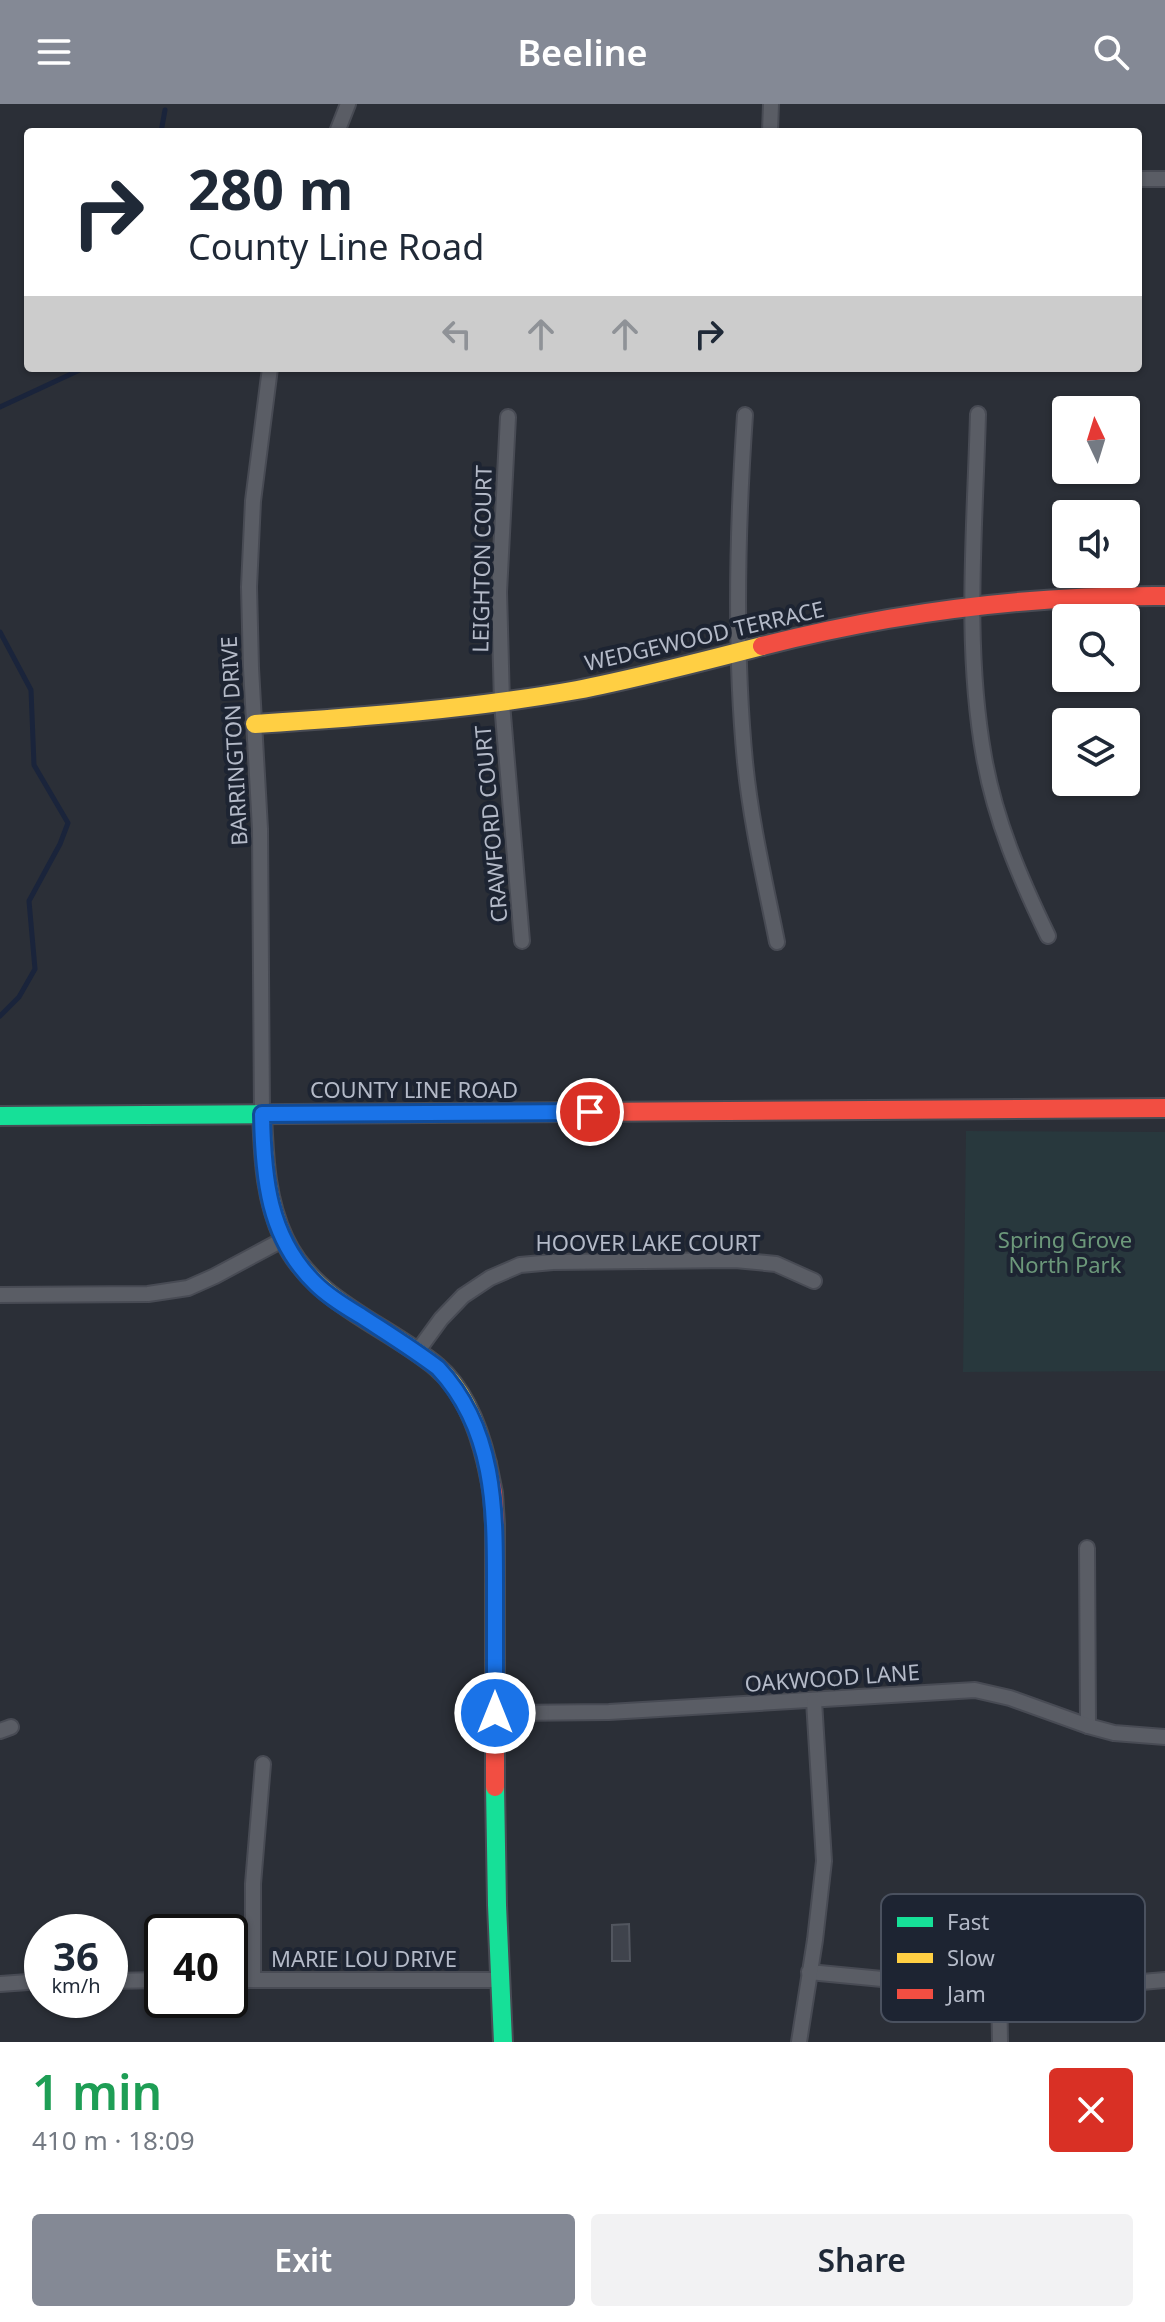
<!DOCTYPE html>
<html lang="en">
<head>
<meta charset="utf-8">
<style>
	:root { --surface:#fff; --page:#f2f2f3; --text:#1f2937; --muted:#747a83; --accent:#848995 }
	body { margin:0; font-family:"Noto Sans",sans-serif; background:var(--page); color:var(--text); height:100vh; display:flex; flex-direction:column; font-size:30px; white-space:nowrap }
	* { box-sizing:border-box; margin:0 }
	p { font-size:26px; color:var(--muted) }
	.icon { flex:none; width:44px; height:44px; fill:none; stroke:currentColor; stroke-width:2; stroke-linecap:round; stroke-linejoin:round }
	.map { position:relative; height:1938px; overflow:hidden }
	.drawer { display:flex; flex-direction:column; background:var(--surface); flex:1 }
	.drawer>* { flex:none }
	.banner { position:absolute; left:24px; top:24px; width:1118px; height:244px; border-radius:8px; box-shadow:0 2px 6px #0004; background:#fff; color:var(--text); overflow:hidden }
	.needle { width:52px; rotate:356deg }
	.buttons { position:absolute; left:1052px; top:292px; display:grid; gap:16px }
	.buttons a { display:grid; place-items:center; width:88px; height:88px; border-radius:8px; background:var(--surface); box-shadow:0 2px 6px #0004; font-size:40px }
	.speed { position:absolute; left:24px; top:1810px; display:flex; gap:16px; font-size:40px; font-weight:700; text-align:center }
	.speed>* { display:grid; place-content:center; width:104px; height:104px; border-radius:50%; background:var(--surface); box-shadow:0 2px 6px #0004; line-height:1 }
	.speed small { font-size:20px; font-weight:400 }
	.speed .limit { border:4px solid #111; border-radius:12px; background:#fff; color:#111 }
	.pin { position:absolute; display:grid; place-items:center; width:68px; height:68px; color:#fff; margin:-34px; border:4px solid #fff; border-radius:50%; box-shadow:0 2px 8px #0007 }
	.me { position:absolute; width:88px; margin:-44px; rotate:0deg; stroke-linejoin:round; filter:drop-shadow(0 0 6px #0008) }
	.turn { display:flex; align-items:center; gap:28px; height:168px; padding:0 32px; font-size:36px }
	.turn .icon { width:104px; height:104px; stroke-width:2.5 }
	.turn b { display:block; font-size:56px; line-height:68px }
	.lanes { display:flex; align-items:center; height:76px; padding:0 32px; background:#0003; justify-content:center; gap:40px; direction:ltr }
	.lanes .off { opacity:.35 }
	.round { display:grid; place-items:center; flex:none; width:84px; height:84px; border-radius:8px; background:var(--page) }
	.head { display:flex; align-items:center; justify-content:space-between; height:136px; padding:0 32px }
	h1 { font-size:48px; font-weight:600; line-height:60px; color:#1e9e55 }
	.action { display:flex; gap:16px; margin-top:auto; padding:16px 32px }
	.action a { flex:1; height:92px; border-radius:8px; background:var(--accent); color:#fff; font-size:32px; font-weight:600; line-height:92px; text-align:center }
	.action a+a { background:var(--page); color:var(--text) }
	header { display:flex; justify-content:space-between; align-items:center; height:104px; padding:0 32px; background:var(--accent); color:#fff; font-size:36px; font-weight:600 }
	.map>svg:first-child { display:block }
	.green { fill:#28383d }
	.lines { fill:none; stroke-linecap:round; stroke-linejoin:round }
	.stream { stroke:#1a243b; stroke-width:5 }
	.building { fill:#3f434c; stroke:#52565f; stroke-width:2 }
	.street-casing { stroke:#484b54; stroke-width:18 }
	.fast-casing { stroke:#484b54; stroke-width:22 }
	.slow-casing { stroke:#484b54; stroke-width:22 }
	.jam-casing { stroke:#484b54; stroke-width:22 }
	.street { stroke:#5a5d65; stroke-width:14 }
	.fast { stroke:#16e098; stroke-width:18 }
	.slow { stroke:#ffcf43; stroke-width:18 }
	.jam { stroke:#f24e42; stroke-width:18 }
	.route-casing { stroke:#114b97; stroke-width:20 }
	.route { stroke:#1a73e8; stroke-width:14 }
	.labels { text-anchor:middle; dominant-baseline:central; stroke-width:8; stroke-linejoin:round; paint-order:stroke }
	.street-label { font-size:22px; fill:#b4bac8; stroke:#1d2432 }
	.park-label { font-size:22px; fill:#6c987a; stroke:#1d2432 }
	.key { fill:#1d2432; stroke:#4a515f; stroke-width:2 }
	.key-label { font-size:22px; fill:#b4bac8 }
</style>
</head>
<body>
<header><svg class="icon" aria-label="menu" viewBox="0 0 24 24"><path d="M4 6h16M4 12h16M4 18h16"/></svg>Beeline<svg class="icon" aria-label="search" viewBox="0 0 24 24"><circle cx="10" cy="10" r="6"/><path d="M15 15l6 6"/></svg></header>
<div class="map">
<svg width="1165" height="1938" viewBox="0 0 1165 1938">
	<rect width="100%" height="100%" fill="#2b2f37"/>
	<polygon class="green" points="966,1027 1165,1028 1165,1267 963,1268"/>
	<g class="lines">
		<g class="stream">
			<polyline points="161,28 165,6"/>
			<polyline points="0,303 84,264"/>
			<polyline points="0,528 31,586 34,661 68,719 60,740 29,797 35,865 19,893 0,912"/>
		</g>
	</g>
	<polygon class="building" points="629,1820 630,1857 612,1857 612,1821"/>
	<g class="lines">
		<g class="street-casing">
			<g id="street">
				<polyline points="337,28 348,0"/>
				<polyline points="770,28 771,0"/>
				<polyline points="1138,75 1165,75"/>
				<path d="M978,310C975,424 964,541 984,653C995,716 1020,774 1048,832"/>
				<path d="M745,311C737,427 734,543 745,658C751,719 765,778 777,838"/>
				<polyline points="508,313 499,488 502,599 522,837"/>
				<polyline points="262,1010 260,725 251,564 249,483 253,397 270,264"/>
				<polyline points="0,1191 148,1190 188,1184 215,1172 284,1135"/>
				<polyline points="417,1248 441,1215 463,1192 490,1174 520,1161 553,1158 735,1156 776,1160 814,1177"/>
				<polyline points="1087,1444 1088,1622"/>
				<polyline points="495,1609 609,1608 975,1586 1010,1594 1088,1622 1114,1629 1165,1633"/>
				<polyline points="0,1627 11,1623"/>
				<polyline points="809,1868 924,1879 1119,1880 1165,1876"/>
				<polyline points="253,1875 253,1780 263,1660"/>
				<polyline points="230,1876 499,1876"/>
				<polyline points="110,1877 162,1876"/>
				<polyline points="0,1880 42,1877"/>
				<polyline points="999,1880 1000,1938"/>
				<polyline points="799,1938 815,1836 824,1757 814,1597"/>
			</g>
		</g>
		<g class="fast-casing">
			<g id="fast">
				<polyline points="0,1012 430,1009"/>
				<polyline points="495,1683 497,1801 503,1938"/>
			</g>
		</g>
		<g class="slow-casing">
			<g id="slow">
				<path d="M255,620C363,613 471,605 577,586C639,574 700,558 762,542"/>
				<path d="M262,1010C264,1054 265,1094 284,1135C313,1198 387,1221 437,1263C464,1286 479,1326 487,1360"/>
			</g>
		</g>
		<g class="jam-casing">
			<g id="jam">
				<path d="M762,542C895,508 1028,491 1165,492"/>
				<polyline points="430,1009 1165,1004"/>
				<polyline points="487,1360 493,1389 495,1420 495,1683"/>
			</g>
		</g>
		<use href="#street" class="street"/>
		<use href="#fast" class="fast"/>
		<use href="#slow" class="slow"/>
		<use href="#jam" class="jam"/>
	</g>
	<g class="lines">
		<g class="route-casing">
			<path id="route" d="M495,1609C495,1568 495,1526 495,1485C495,1406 496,1326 438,1264C413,1245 387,1229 361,1212C346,1203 329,1193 316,1180C268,1134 263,1072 262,1010L590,1008"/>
		</g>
		<use href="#route" class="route"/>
	</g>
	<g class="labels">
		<g class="street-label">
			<text transform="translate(481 455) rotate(-89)">LEIGHTON COURT</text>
			<text transform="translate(704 531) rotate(-13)">WEDGEWOOD TERRACE</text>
			<text transform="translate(233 637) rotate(-93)">BARRINGTON DRIVE</text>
			<text transform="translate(490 720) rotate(-95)">CRAWFORD COURT</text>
			<text x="414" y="985">COUNTY LINE ROAD</text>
			<text x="648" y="1138">HOOVER LAKE COURT</text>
			<text transform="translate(832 1573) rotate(-4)">OAKWOOD LANE</text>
			<text x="364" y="1854">MARIE LOU DRIVE</text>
		</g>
		<g class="park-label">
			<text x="1065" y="1135">Spring Grove<tspan x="1065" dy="25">North Park</tspan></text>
		</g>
	</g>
	<rect x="881" y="1790" width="264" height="128" rx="12" class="key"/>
	<rect x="897" y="1813" width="36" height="10" fill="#16e098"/>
	<rect x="897" y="1849" width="36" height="10" fill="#ffcf43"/>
	<rect x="897" y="1885" width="36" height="10" fill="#f24e42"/>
	<g class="key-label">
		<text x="947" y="1826">Fast</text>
		<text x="947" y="1862">Slow</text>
		<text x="947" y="1898">Jam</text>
	</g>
</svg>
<div class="buttons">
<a><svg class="needle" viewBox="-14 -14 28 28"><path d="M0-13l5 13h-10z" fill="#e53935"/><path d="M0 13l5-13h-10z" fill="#747a83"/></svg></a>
<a><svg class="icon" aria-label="sound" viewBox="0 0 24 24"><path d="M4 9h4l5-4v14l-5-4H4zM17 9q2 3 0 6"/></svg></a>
<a><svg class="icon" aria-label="search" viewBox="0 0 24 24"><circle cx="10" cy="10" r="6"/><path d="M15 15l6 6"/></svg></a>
<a><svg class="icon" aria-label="layers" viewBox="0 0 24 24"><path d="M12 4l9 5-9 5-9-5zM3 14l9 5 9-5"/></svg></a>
</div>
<div class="speed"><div>36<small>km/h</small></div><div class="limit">40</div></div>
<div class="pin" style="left:590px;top:1008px;background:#d93025"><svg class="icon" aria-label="arrive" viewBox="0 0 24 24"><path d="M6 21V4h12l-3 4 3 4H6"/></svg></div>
<svg class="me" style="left:495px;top:1609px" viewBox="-20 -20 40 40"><circle r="17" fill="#1a73e8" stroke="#fff" stroke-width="3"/><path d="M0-11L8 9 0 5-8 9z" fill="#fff"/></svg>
<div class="banner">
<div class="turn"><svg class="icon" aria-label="right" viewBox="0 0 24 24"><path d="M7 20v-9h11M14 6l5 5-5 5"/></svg><div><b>280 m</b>County Line Road</div></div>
<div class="lanes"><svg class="icon off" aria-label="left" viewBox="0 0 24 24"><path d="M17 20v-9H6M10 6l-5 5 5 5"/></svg><svg class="icon off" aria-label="ahead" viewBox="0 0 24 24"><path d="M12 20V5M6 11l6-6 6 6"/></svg><svg class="icon off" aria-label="ahead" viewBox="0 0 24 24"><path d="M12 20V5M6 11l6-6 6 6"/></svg><svg class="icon" aria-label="right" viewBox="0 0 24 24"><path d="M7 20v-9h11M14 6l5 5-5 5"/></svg></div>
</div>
</div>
<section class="drawer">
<div class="head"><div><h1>1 min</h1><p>410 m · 18:09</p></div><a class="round" style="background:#d93025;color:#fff"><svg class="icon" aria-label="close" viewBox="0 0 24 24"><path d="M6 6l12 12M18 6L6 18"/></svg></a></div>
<div class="action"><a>Exit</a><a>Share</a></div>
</section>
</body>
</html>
